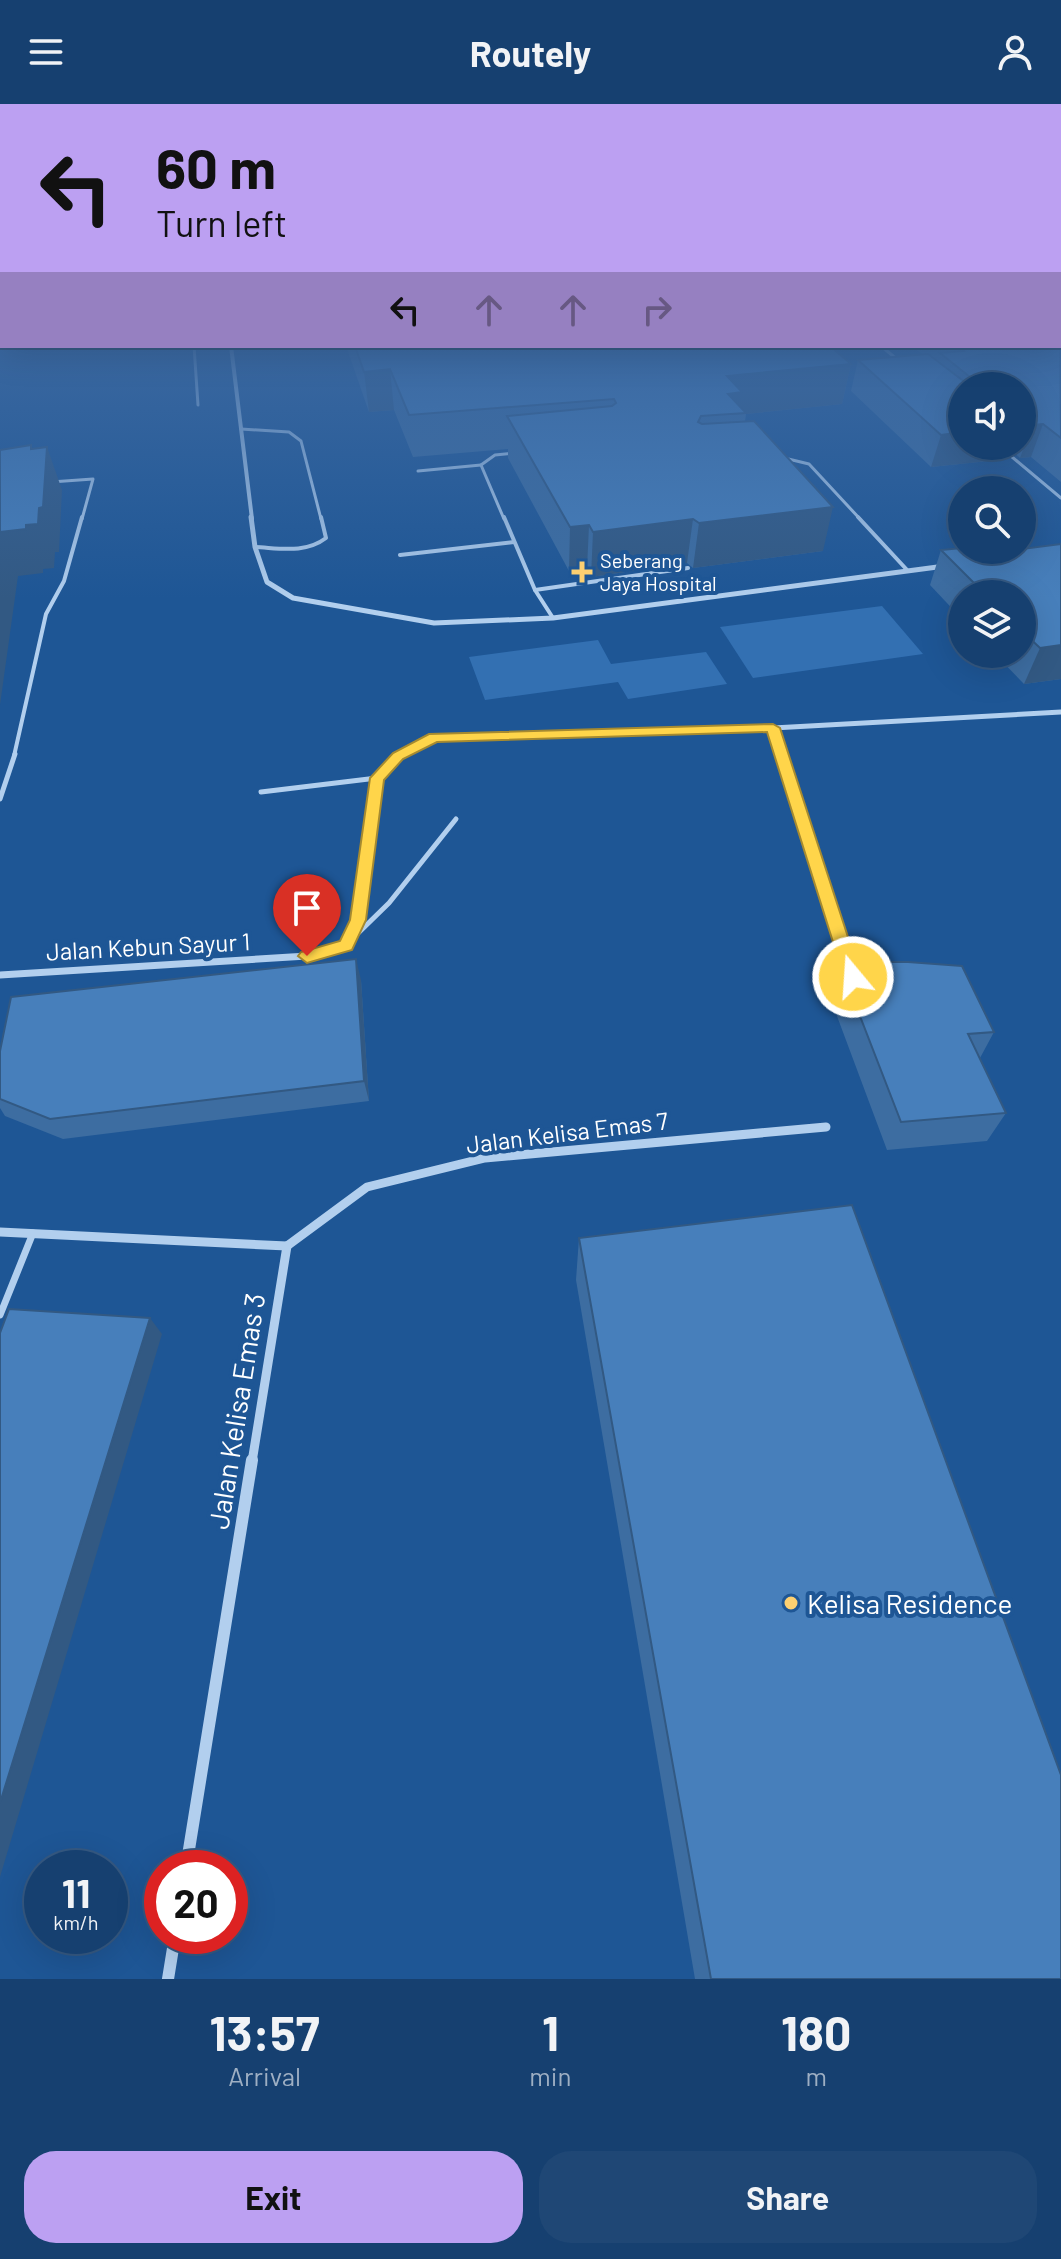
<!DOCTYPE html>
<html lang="en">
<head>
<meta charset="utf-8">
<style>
	:root { --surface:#164070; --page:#1f4775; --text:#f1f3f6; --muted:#9eafc3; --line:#355983; --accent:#bca0f2 }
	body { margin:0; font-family:Barlow,sans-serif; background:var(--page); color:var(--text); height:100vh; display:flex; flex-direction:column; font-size:30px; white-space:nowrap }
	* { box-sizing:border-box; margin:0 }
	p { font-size:26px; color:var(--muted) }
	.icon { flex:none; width:44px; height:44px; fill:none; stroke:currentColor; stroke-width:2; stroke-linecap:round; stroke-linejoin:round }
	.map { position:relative; height:1875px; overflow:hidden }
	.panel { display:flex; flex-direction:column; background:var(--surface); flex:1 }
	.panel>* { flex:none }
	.banner { position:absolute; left:0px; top:0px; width:1062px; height:244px; box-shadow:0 8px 32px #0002,0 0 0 2px var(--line); background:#bca0f2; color:#111; overflow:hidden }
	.fabs { position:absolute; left:948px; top:268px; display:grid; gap:16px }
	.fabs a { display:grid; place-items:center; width:88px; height:88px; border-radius:50%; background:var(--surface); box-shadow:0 8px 32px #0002,0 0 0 2px var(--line); font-size:40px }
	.speed { position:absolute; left:24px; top:1746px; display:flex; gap:16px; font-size:40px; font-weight:700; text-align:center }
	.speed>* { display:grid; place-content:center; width:104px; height:104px; border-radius:50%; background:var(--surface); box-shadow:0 8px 32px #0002,0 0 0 2px var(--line); line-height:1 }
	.speed small { font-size:20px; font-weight:400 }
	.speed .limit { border:12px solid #d22; background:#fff; color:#111 }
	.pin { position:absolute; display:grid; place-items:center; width:68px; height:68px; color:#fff; margin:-82px -34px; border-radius:50% 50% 50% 0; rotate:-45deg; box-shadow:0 0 8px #0007 }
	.pin .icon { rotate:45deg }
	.me { position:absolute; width:88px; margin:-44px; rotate:342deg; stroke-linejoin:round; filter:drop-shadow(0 0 6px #0008) }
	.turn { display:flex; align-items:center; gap:28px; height:168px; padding:0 24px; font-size:36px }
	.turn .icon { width:104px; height:104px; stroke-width:2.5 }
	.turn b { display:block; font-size:56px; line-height:68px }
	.lanes { display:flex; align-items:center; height:76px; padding:0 24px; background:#0003; justify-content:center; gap:40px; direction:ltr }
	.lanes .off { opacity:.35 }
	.eta { display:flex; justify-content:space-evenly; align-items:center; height:136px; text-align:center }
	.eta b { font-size:48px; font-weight:700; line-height:56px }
	.button { display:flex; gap:16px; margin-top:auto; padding:16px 24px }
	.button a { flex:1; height:92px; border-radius:32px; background:var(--accent); color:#111; font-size:32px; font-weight:700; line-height:92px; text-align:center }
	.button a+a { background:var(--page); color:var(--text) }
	header { display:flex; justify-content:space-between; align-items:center; height:104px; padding:0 24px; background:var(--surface); font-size:36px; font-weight:700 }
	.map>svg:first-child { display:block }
	.green { fill:#3370b2 }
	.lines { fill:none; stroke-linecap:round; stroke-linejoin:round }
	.service-far3 { stroke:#b2cfee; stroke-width:3 }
	.service-far2 { stroke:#b2cfee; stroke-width:4 }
	.service-far1 { stroke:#b2cfee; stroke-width:5 }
	.service { stroke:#b2cfee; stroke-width:7 }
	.minor-far4 { stroke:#b2cfee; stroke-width:4 }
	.minor-far3 { stroke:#b2cfee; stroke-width:5 }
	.minor-far2 { stroke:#b2cfee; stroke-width:7 }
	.minor-far1 { stroke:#b2cfee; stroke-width:9 }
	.minor { stroke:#b2cfee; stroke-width:12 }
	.wall { fill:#3d6da1; fill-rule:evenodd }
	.shaded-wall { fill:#325983 }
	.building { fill:#477fbb; stroke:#325983; stroke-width:2 }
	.route { fill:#ffd54a; stroke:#a68a30; stroke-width:2 }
	.poi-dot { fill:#fdd071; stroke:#1e5695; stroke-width:3 }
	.labels { text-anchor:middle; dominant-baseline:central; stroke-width:8; stroke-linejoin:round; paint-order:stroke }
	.far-poi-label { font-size:20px; fill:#fff; stroke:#1e5695; text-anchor:start }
	.street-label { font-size:24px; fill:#fff; stroke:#1e5695 }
	.near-street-label { font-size:28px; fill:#fff; stroke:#1e5695 }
	.near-poi-label { font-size:28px; fill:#fff; stroke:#1e5695; text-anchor:start }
</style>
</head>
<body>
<header><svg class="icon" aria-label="menu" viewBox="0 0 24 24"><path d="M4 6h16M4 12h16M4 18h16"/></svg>Routely<svg class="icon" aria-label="person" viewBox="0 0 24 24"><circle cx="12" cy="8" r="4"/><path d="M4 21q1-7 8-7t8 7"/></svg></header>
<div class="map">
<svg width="1061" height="1875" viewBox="0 0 1061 1875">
	<rect width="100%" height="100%" fill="#1e5695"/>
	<g class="green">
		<polygon points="882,502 923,550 753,574 720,523"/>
		<polygon points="598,536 611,560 706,548 727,580 628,595 618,578 485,596 469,553"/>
	</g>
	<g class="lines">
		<g class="service-far3">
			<polyline points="194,242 198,301"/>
			<polyline points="881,242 898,256"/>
			<polyline points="241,325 289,328 301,337 321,415"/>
			<polyline points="999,342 1061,394"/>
			<polyline points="780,353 809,360 860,415"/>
			<polyline points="418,367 481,361"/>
			<polyline points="51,378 93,375 82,415"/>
			<polyline points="504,415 481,361 495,351 516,349"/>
		</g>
		<g class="service-far2">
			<polyline points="504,413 535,486 553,514"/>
			<polyline points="858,413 908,467"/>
			<path d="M255,443C279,444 305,450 326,434L321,413"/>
			<polyline points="400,451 514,438"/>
			<polyline points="535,486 688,464"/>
			<polyline points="773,624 782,652"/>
			<polyline points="14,652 46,510 64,477 82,413"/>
		</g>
		<g class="service-far1">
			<polyline points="781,650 850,864"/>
			<polyline points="261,688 377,674"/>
			<polyline points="0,695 15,650"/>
			<polyline points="348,839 389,799 456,715"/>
		</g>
		<polyline class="service" points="0,1211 33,1129"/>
		<polyline class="minor-far4" points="231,242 252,415"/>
		<g class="minor-far3">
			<polyline points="251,413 255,443 267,478 293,494 434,519 553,514 945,462"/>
			<polyline points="399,652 434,633 773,624 1061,608"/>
		</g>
		<polyline class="minor-far2" points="0,871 307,852 346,842 358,816 377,674 402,650"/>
		<g class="minor-far1">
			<polyline points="0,1128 287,1142"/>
			<polyline points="287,1142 367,1083 485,1054 826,1023"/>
			<polyline points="252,1358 287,1142"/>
		</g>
		<g class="minor">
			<polyline points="186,1764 252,1356"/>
			<polyline points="168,1875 175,1832"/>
		</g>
	</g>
	<g class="wall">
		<path d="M1061,232V378L1031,353L1020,354L1011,346L1008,355L931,363L851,287L858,256L922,250L912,242H1060ZM962,282H1022V342H962Z"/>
		<polygon points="346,242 830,242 851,260 842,300 746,310 745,318 823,447 693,464 687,459 591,473 587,465 569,467 508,354 508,345 413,353 394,306 369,308"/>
		<polygon points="1061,440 1061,575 1024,580 995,550 1022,550 1022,490 962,490 962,515 930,481 941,446 962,444 962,446 996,446 999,448"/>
		<polygon points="839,858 994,928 980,954 1006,1009 987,1037 887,1046 828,888"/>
		<polygon points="361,876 369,997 63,1035 5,1012 0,1004 0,947"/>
		<polygon points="579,1134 1061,1875 695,1875 576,1176"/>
	</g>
	<g class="shaded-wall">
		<polygon points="851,260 842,300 746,310 722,311 727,272"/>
		<polygon points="390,265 394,306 369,308 364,268"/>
		<polygon points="1043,320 1031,353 1020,354 1032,321"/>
		<polygon points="962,328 962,342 1012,342 1008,355 931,363 941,331"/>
		<polygon points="31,341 45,379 47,343 62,386 59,448 55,448 54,464 43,465 43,469 18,472 0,601 0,428"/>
		<polygon points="833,403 823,447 693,464 699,419"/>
		<polygon points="693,415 687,459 591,473 593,428"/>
		<polygon points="589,421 587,465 569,467 570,423"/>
		<polygon points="1061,541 1061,575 1024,580 1040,544"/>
		<polygon points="356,855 361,876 369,997 364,977"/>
		<polygon points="150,1214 162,1230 0,1773 0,1699"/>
	</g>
	<g class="building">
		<polygon points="1060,232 1061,334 1043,320 1032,321 1022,314 1022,282 973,282 975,277 940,249 964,247 958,242 1060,242"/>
		<polygon points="355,242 830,242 851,260 727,272 742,288 728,290 746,309 701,312 698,318 702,320 754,317 833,403 699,419 693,415 593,428 589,421 570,423 507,312 612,302 616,299 614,295 409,311 390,265 364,268"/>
		<polygon points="928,250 970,282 962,282 962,328 941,331 858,256"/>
		<polygon points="31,341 31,345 47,343 43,403 39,404 38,420 26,421 26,425 0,428 0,346"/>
		<polygon points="1061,440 1061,541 1040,544 1022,527 1022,490 985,490 941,446 962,444 962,446 996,446 999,448"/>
		<polygon points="356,855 364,977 50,1015 0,995 0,947 11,893"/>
		<polygon points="839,858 908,858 962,862 994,928 968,930 1006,1009 901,1018"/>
		<polygon points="852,1101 1061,1671 1061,1875 711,1875 579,1134"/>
		<polygon points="9,1205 150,1214 0,1699 0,1229"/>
	</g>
	<linearGradient id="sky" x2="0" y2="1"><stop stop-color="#102f52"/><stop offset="0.47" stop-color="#3b68a0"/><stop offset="1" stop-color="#3b68a0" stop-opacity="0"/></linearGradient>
	<rect width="1061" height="495" fill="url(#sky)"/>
	<polygon class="route" points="773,620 780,624 861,873 859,878 847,878 844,873 767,628 437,638 403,655 384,676 366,816 352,846 307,859 298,852 301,848 340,837 350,816 370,674 393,649 429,630"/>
	<g class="poi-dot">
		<path d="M578 456h8v8h8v8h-8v8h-8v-8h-8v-8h8z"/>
		<circle cx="791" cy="1499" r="8"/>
	</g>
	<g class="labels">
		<g class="far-poi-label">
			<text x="600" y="456">Seberang<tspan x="600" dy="23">Jaya Hospital</tspan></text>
		</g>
		<g class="street-label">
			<text transform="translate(148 842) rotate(-3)">Jalan Kebun Sayur 1</text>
			<text transform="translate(567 1028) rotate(-7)">Jalan Kelisa Emas 7</text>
		</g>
		<g class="near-street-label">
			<text transform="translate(236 1307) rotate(-81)">Jalan Kelisa Emas 3</text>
		</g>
		<g class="near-poi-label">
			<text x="807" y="1499">Kelisa Residence</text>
		</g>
	</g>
</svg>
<div class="fabs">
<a><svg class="icon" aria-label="sound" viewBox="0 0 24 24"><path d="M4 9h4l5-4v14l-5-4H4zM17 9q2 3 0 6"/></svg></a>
<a><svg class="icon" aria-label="search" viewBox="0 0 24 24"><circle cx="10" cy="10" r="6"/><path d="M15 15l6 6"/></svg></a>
<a><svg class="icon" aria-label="layers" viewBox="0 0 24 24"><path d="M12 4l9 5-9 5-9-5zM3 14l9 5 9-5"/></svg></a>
</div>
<div class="speed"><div>11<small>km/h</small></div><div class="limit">20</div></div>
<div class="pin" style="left:307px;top:852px;background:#d93025"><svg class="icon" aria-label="arrive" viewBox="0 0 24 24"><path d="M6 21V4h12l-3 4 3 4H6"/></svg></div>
<svg class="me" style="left:853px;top:873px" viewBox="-20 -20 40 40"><circle r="17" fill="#ffd54a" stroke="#fff" stroke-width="3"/><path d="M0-11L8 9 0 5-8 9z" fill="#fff"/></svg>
<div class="banner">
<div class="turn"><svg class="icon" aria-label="left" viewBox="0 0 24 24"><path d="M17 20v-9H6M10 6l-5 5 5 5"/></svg><div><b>60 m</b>Turn left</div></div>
<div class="lanes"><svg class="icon" aria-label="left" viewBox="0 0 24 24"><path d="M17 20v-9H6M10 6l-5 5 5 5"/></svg><svg class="icon off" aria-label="ahead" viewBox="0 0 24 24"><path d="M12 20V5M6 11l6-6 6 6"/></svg><svg class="icon off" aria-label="ahead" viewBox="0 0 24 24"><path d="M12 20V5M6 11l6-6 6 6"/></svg><svg class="icon off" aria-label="right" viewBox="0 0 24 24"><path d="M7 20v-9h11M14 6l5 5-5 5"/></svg></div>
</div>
</div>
<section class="panel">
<div class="eta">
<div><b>13:57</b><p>Arrival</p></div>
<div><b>1</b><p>min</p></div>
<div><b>180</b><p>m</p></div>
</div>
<div class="button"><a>Exit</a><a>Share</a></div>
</section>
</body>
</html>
